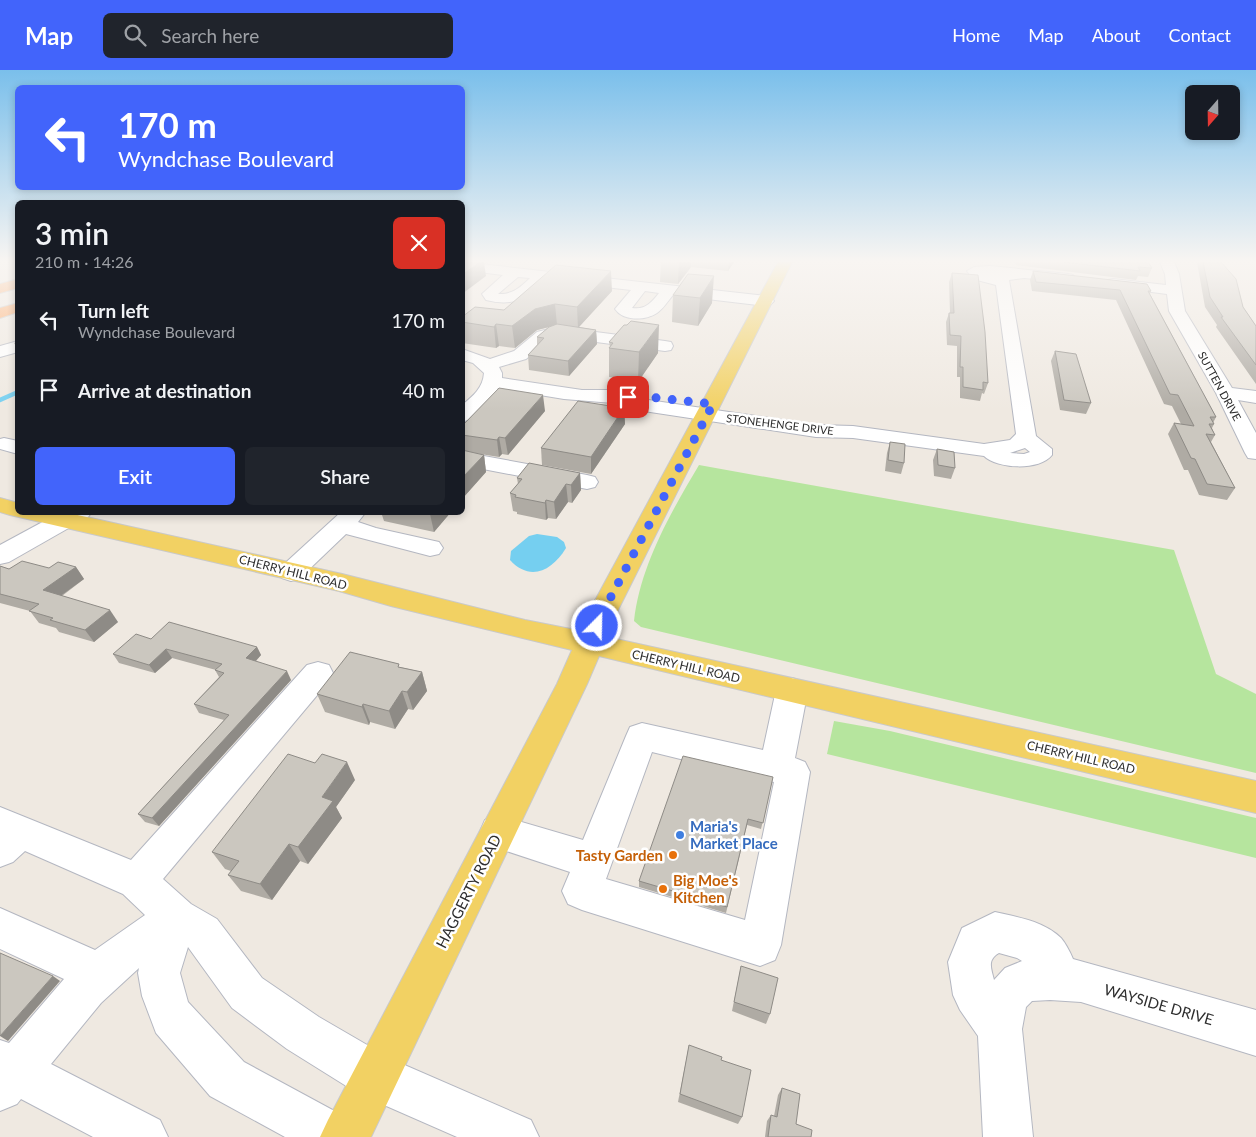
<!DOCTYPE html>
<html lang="en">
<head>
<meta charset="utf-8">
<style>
	:root { --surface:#171b24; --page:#20242c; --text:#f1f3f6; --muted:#9ea1a6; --accent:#4264fb }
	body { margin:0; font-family:Lato,sans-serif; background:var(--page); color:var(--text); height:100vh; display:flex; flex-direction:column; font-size:19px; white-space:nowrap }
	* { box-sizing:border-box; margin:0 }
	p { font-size:16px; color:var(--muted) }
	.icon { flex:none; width:28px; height:28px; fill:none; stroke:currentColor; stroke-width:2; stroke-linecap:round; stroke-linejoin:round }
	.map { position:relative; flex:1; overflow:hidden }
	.sheet { position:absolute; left:15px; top:130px; width:450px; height:315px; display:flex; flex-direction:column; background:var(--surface); border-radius:8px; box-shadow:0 2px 8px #0003 }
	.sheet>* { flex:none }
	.guide { position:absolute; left:15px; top:15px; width:450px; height:105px; border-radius:8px; box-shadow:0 2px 8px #0003; background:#4264fb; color:#fff; overflow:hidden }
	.needle { width:32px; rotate:200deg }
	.fabs { position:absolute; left:1185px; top:15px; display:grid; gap:10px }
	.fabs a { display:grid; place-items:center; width:55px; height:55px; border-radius:8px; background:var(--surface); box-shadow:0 2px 8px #0003; font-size:25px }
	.pin { position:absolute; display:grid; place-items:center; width:42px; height:42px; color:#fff; margin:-21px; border-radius:10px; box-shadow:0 2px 8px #0006 }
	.me { position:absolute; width:55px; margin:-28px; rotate:23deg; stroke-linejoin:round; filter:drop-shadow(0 0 4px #0008) }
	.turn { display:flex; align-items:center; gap:18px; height:105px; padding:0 20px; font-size:22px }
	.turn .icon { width:65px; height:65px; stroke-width:2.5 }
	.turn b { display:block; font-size:35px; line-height:42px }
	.round { display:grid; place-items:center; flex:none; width:52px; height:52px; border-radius:8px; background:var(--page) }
	.headline { display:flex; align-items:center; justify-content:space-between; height:85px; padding:0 20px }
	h1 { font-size:30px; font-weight:600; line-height:38px }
	.action { display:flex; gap:10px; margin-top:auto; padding:10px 20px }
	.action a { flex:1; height:58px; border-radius:8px; background:var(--accent); color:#fff; font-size:20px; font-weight:600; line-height:58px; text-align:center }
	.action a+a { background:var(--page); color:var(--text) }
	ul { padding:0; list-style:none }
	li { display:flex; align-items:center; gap:15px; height:70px; padding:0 20px }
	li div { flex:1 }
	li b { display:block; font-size:19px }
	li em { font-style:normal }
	header { display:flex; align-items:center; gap:30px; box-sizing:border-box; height:70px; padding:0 25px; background:var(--accent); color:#fff }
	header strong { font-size:24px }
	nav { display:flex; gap:28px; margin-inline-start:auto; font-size:18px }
	.search { width:350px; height:45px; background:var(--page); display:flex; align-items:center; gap:12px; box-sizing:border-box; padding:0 18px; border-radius:8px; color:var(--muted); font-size:19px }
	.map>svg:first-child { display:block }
	.green { fill:#b6e59e }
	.water { fill:#75cff0 }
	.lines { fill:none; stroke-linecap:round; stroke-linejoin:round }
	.stream { stroke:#75cff0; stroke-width:4.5 }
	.minor-casing { stroke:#b4b7c1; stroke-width:2 }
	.major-casing { stroke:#c9c9c9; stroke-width:2 }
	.highway-casing { stroke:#c9c9c9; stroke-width:2 }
	.minor { fill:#fff; fill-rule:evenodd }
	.major { fill:#f2d163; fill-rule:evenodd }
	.highway { fill:#ffa35c; fill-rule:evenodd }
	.wall { fill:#afaba4 }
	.shaded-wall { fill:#8e8b86 }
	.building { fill:#cbc7bf; stroke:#8e8b86 }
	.route { stroke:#4264fb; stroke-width:9; stroke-dasharray:0 16.2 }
	.shop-dot { fill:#3f7fe0; stroke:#fff; stroke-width:2 }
	.food-dot { fill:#e8710a; stroke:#fff; stroke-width:2 }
	.labels { text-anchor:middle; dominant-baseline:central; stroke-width:5; stroke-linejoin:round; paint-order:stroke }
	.far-street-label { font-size:11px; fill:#2e2e2e; stroke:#fff }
	.street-label { font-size:12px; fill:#2e2e2e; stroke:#fff }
	.near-shop-label { font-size:15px; font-weight:bold; fill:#366cbe; stroke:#fff; text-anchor:start }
	.near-food-label { font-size:15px; font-weight:bold; fill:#c56008; stroke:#fff; text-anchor:end }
	.near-street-label { font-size:15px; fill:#2e2e2e; stroke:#fff }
</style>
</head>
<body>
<header>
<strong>Map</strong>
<div class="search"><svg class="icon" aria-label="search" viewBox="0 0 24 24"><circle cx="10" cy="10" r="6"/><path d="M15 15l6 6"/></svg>Search here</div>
<nav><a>Home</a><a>Map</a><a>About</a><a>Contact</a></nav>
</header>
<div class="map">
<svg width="1256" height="1067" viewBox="0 0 1256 1067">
	<rect width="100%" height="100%" fill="#efe9e1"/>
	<g class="green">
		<path d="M699,395L1174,480L1216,604L1256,624V703L641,557L634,551C640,496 671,442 699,395Z"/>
		<polygon points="834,651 890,661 1256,748 1256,788 827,684"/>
	</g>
	<path class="water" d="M537,464L557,467L564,472L566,478C552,501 530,512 510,490L511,481L529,466Z"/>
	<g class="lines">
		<polyline class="stream" points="0,330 18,322"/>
		<g class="minor-casing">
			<g id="minor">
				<path d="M462,192L766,226L771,228L774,231L771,234L766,236L673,225C668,231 663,239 657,243C645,251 623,251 615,239L631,220L545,210C525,229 514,237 486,230L482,224L503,205L462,200ZM518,207L530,208C521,217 512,225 498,224ZM645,221L659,223C651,233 645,240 632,238Z"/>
				<polygon points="1160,192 1174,192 1179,204 1185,241 1232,318 1256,321 1256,333 1238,330 1256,363 1256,389 1248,388 1245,383 1216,323 1169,241 1167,224 1113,217 1108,216 1106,213 1108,210 1113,209 1166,215 1165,204"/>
				<path d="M990,196L1068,204L1073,205L1075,208L1073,211L1068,212L1024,208L1009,210L1036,366L1052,379V385C1040,401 997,399 984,386L853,368L816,367L637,340L613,333L564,329L498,318C491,331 477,348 462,352V335C473,326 483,318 484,303L473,293L462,290V279L490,289L514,281L537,262L557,257L665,271L671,272L673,276L671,280L665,281L558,267L549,270L526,289L499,297L502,303V308L582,320H635L642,322L645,326L642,329L816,355L853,356L984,374L1010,370L1016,364L996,215L973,209L967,201L974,197ZM1025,378L1030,382L1024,384L1010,383Z"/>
				<polygon points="18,271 18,282 0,287 0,276"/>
				<polygon points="4,368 18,371 18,384 0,379 0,369"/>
				<polygon points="462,382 587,405 595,407 598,412 595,417 587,419 462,395"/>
				<polygon points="61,442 92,442 88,447 9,492 0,494 0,475"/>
				<polygon points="341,442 366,442 358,452 376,458 439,472 443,478 439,484 430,486 346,464 300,508 291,511 282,508 278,502 282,496"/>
				<polygon points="318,592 329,595 333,603 329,611 163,809 191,834 217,849 262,908 319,947 393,990 531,1050 539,1067 457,1067 359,1024 287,979 232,938 188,877 180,903 188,932 244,992 351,1050 359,1067 285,1067 210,1026 156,963 142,926 138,903 139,898 101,933 51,994 160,1050 168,1067 93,1067 21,1029 17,1034 0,1041 0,970 9,973 64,909 0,879 0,838 95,880 145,845 123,824 25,781 13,792 0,797 0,737 131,790 307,595"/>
				<path d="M792,608L803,612L808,620L795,688L805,692L810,702L781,875L775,890L760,896L582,840L568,834L562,821L570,802L485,774L480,762L485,750L498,745L583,770L626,666L630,657L642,653L763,680L776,620L781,612ZM652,682L774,712L745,850L606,809Z"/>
				<path d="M995,842C1017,847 1044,851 1061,868C1066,874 1070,882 1073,889L1256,940V986L1081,932L1050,930L1032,931L1026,937L1022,959L1033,1067H983L978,966L960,940L953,925L948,892L962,858ZM999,883L1017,888L1022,891L1005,898L994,910C991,898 987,890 999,883Z"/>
			</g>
		</g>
		<g class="major-casing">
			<polygon id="major" points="778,192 792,192 619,538 607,567 1256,711 1256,743 599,586 587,614 371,1067 320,1067 328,1050 557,614 572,580 391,536 339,521 10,445 0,442 0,428 18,433 18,442 64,442 342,504 525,550 581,561 591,538"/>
		</g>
		<g class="highway-casing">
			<g id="highway">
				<polygon points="18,209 18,218 0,223 0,214"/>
				<polygon points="18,233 18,242 0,248 0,238"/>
			</g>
		</g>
		<use href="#minor" class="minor"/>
		<use href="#major" class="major"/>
		<use href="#highway" class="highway"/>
	</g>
	<g class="wall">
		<polygon points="661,192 734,192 728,201 691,197 678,214 660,212"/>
		<polygon points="1015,192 1148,192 1152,198 1148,207 1138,206 1136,210 1016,195"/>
		<polygon points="1197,192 1221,192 1243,237 1256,256 1256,314 1216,257 1217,255 1205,237"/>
		<polygon points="1033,201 1151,221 1150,224 1216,347 1213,353 1214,354 1212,358 1215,365 1211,372 1235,418 1227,430 1199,425 1188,400 1184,400 1168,364 1174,353 1181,354 1172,336 1164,334 1116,230 1032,221 1030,210"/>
		<polygon points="952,203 988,313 984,324 982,323 980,331 960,328 960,307 957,307 957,276 947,275 946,252 949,243 950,243 949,212"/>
		<polygon points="688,204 712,233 698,256 672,252 673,225"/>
		<polygon points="612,221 579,257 596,260 597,274 569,306 529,300 528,285 537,275 537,267 549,257 537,260 515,278 499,276 496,278 462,273 462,247 504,240"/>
		<polygon points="18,271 18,279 14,273"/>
		<polygon points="609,272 658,283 638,312 609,307 609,278 610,277"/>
		<polygon points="1055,281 1091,333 1086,344 1060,340 1051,291"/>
		<polygon points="624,338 625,354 591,404 542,395 541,378"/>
		<polygon points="545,341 508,385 502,384 499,387 474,383 484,385 486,402 462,429 462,356"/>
		<polygon points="890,372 904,393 901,404 885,401 887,383"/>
		<polygon points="937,379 955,398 951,409 934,406 933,390"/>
		<polygon points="580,403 581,420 572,433 568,432 556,449 548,448 546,450 517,444 517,442 513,441 510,423 518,414 517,408"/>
		<polygon points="381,442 451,442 434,462 384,451"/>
		<polygon points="0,496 9,499 49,498 76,497 84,509 62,526 118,552 94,572 59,562 56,558 39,553 30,541 0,533"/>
		<polygon points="151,569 257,577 261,585 256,591 291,610 159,756 145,752 138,744 224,650 199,643 194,634 219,607 215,600 216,600 172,588 155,603 119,593 113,584"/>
		<polygon points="400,597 422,602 427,621 413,640 408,639 395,659 370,652 369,655 325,642 317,624"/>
		<polygon points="773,707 761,759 747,755 726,843 639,817 639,811"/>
		<polygon points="355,710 336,737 342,748 308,794 300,791 272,830 241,821 228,805 231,801 225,799 212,782"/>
		<polygon points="741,896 770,944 766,954 732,941"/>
		<polygon points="689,975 742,1047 738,1054 678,1032"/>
		<polygon points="782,1018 796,1054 811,1067 765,1067 767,1051 771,1045 774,1046 778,1025"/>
	</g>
	<g class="shaded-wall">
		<polygon points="480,192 484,192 486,206 462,224 462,205"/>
		<polygon points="679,192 691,192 691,197 678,214"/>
		<polygon points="729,192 734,192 728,201"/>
		<polygon points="611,201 612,221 578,258 577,237"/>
		<polygon points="714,206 712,233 698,256 700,228"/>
		<polygon points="555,234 557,255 537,260 515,278 512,256 535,239"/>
		<polygon points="496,254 499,276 496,278 494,257"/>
		<polygon points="659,255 658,283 638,312 639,282"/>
		<polygon points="596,260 597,274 569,306 568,291"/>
		<polygon points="543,325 545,341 508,385 505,368"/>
		<polygon points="624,338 625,354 591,404 591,387"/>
		<polygon points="499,367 502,384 499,387 497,370"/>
		<polygon points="484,385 486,402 462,429 462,408"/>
		<polygon points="580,403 581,420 572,433 571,415"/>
		<polygon points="566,414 568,432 556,449 554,432"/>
		<polygon points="546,430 548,448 546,450 545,433"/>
		<polygon points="432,442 451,442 434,462 430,444"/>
		<polygon points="76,497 84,509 52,532 43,520"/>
		<polygon points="110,540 118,552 94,572 85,560"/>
		<polygon points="257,577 261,585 250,597 246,588"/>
		<polygon points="166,579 172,588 155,603 149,595"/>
		<polygon points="287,601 291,610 159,756 152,748"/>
		<polygon points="422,602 427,621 413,640 407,622"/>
		<polygon points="402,621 408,639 395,659 389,641"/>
		<polygon points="363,634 370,652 369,655 362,637"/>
		<polygon points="347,692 355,710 336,737 342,748 308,794 298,777 322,727"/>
		<polygon points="289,774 300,791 272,830 260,814"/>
		<polygon points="53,906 60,911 8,971 0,966"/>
	</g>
	<g class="building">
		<polygon points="462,192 480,192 462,205"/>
		<polygon points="1064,192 1148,192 1152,198 1138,197 1140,201"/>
		<polygon points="1203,192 1221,192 1236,209 1243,237 1256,256 1256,295 1221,247 1223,247 1210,227"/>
		<polygon points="556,195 611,201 577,237 555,234 535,239 512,256 496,254 494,257 462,252 462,247 475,237 504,240"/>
		<polygon points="1033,201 1147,214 1151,221 1148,221 1216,347 1210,347 1214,354 1209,354 1215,365 1206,364 1235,418 1207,414 1195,389 1191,388 1174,353 1194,356 1178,325 1170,324 1120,220 1036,212"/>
		<polygon points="952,203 978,205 985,262 988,313 983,312 983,320 963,317 963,297 960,297 961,266 950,265 949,243 954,243"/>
		<polygon points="688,204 714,206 700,228 673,225"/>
		<polygon points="631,251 659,255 639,282 609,278 613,273 609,272 624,255 627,255"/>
		<polygon points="557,254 596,260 568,291 528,285 544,268 537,267 549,257"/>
		<polygon points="1055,281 1076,284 1091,333 1064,330"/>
		<polygon points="499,318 543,325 505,368 499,367 497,370 462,365 462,356"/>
		<polygon points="578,331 624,338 591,387 541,378"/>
		<polygon points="890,372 905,374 904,393 888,390"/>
		<polygon points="937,379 954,382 955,398 938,395"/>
		<polygon points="462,380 484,385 462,408"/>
		<polygon points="529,393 580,403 571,415 566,414 554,432 546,430 545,433 515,427 516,425 510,423 522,409 517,408"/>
		<polygon points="421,442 432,442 430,444"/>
		<polygon points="22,491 49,498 58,492 76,497 43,520 110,540 85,560 50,550 53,548 29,541 39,534 0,524 0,496 9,499"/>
		<polygon points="169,552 257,577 246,588 287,601 152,748 138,744 229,645 194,634 224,603 215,600 222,594 166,579 149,595 113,584 136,564 151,569"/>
		<polygon points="350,582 399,594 398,597 422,602 407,622 402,621 389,641 363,634 362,637 317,624"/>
		<polygon points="288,684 315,693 322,684 347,692 322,727 333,731 298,777 289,774 260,814 228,805 239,791 212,782"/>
		<polygon points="683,686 773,707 763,753 748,749 727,837 639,811"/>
		<polygon points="0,883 53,906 0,966"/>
		<polygon points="741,896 778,908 770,944 734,932"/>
		<polygon points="689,975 722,987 721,990 751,1000 742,1047 680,1024"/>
		<polygon points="782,1018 800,1024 796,1054 812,1060 811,1067 768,1067 771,1045 777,1047"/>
	</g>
	<linearGradient id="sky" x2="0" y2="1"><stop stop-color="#7abfeb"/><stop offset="0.56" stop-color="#f8f5f2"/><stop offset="1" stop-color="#f8f5f2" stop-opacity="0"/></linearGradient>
	<rect width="1256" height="341" fill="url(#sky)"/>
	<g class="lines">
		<polyline class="route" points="597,556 605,538 713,334 639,326 628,327"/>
	</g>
	<circle class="shop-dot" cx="680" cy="765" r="5"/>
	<g class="food-dot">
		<circle cx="673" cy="785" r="5"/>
		<circle cx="663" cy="819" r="5"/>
	</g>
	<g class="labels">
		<g class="far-street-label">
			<text transform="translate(1220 316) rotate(61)">SUTTEN DRIVE</text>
			<text transform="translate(780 354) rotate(7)">STONEHENGE DRIVE</text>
		</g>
		<g class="street-label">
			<text transform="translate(293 502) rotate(14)">CHERRY HILL ROAD</text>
			<text transform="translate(686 596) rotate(13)">CHERRY HILL ROAD</text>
			<text transform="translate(1081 687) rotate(13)">CHERRY HILL ROAD</text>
		</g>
		<g class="near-shop-label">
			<text x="690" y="756">Maria's<tspan x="690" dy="17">Market Place</tspan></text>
		</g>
		<g class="near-food-label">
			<text x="663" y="785">Tasty Garden</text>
			<text x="673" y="810" text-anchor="start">Big Moe's<tspan x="673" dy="17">Kitchen</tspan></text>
		</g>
		<g class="near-street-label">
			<text transform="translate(468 821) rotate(-63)">HAGGERTY ROAD</text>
			<text transform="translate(1159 934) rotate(16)">WAYSIDE DRIVE</text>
		</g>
	</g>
</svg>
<div class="fabs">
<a><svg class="needle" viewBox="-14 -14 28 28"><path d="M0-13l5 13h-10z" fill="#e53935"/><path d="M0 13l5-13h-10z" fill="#9ea1a6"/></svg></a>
</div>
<div class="pin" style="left:628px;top:327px;background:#d93025"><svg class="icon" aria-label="arrive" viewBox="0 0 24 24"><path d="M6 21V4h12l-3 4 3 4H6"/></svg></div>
<svg class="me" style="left:597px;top:556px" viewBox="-20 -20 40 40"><circle r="17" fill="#4264fb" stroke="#fff" stroke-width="3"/><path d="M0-11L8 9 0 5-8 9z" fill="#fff"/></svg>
<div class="guide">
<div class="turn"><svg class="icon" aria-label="left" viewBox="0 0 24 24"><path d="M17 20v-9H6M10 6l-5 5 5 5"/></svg><div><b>170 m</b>Wyndchase Boulevard</div></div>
</div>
<section class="sheet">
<div class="headline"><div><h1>3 min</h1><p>210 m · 14:26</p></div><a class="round" style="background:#d93025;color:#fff"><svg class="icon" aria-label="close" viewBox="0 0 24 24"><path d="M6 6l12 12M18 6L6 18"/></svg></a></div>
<ul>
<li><svg class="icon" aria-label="left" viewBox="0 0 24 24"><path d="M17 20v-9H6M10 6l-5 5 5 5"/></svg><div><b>Turn left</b><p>Wyndchase Boulevard</p></div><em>170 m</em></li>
<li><svg class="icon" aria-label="arrive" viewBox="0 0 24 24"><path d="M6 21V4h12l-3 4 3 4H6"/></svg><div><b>Arrive at destination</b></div><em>40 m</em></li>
</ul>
<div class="action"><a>Exit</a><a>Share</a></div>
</section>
</div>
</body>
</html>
